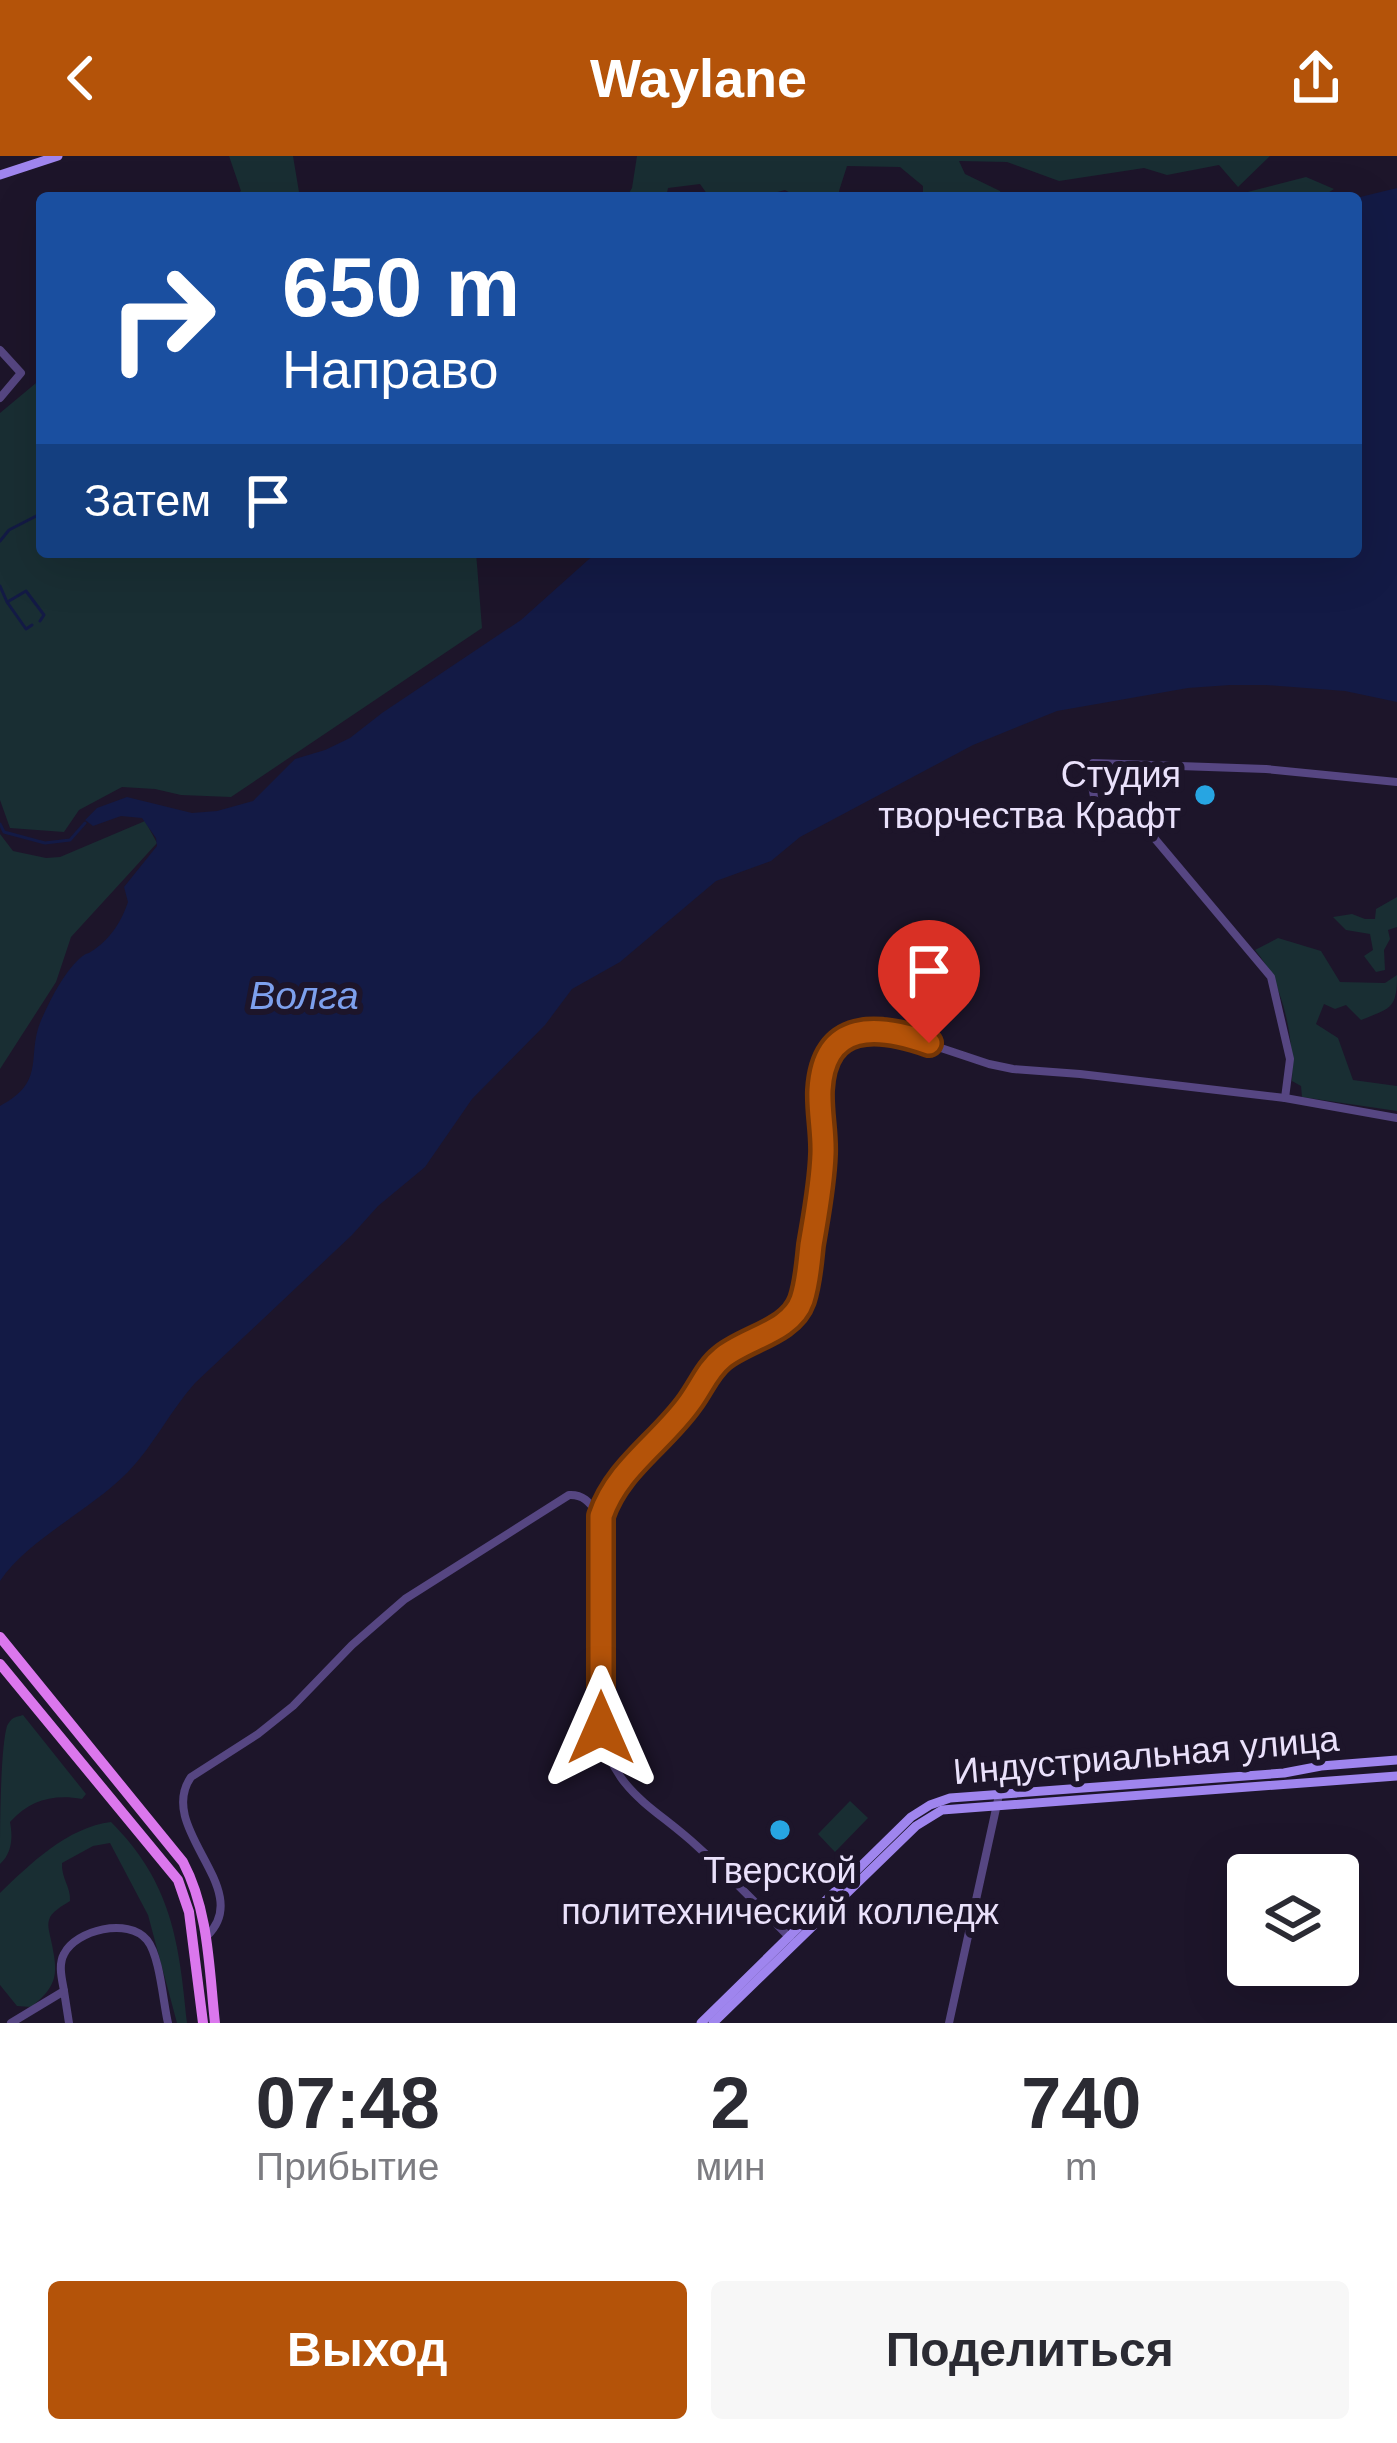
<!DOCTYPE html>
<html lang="ru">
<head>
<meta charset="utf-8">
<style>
	:root { --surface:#fff; --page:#f7f7f7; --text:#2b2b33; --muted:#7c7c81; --accent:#b45309 }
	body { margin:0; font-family:Helvetica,sans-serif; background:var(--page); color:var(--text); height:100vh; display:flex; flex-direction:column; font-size:45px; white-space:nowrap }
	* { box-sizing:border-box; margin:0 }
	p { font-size:39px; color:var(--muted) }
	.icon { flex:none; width:66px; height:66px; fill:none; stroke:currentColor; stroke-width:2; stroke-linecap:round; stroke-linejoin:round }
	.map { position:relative; height:1867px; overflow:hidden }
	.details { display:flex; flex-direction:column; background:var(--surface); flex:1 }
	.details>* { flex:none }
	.guide { position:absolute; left:36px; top:36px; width:1326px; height:366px; border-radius:12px; box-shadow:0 12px 48px #0002; background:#1a4fa0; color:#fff; overflow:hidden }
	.tools { position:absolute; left:1227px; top:1698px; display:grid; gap:24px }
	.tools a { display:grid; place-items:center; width:132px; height:132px; border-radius:12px; background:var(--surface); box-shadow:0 12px 48px #0002; font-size:60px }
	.pin { position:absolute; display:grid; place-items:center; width:102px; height:102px; color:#fff; margin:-123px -51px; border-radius:50% 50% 50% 0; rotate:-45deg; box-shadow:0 0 12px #0007 }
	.pin .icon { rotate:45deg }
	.me { position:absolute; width:132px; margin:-66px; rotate:0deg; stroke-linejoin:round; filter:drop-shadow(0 0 9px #0008) }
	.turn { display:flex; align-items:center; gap:42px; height:252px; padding:0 48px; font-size:54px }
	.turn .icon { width:156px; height:156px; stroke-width:2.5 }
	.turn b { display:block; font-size:84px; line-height:102px }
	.then { display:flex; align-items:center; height:114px; padding:0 48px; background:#0003; gap:24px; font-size:45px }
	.eta { display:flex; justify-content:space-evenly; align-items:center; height:204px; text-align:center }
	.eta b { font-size:72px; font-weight:800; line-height:84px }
	.primary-button { display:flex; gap:24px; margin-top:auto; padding:24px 48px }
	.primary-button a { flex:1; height:138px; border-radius:12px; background:var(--accent); color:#fff; font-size:48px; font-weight:800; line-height:138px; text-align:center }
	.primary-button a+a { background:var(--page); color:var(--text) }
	header { display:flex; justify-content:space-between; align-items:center; height:156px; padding:0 48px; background:var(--accent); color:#fff; font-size:54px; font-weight:800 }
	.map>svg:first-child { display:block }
	.green { fill:#192e33 }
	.water { fill:#131a45 }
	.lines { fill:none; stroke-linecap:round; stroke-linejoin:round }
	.stream { stroke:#131a45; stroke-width:3 }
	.street { stroke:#564682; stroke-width:8 }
	.secondary { stroke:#9f85ee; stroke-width:9 }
	.primary { stroke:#db77ed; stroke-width:10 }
	.route-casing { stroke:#753606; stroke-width:30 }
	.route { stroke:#b45309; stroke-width:21 }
	.poi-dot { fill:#27a5e2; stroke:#1d152a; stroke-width:4.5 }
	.labels { text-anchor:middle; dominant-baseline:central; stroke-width:12; stroke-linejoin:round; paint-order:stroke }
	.poi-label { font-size:36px; fill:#eae1fb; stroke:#1d152a; text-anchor:end }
	.street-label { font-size:36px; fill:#eae1fb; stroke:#1d152a }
	.water-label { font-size:39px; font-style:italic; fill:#7da0ed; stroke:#1d152a }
</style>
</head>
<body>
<header><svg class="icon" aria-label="back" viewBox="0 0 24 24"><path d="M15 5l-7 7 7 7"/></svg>Waylane<svg class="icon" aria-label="share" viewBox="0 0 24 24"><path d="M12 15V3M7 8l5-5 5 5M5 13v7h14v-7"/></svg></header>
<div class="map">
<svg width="1397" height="1867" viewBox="0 0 1397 1867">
	<rect width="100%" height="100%" fill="#1d152a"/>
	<g class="green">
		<polygon points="229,0 293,0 300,42 231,42 241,35"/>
		<polygon points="637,0 1270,0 1238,31 1219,9 1167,19 1144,12 1059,25 1007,6 959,5 965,18 1000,35 1003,42 923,42 923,30 900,11 847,10 839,35 840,42 799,42 785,34 756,42 710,42 700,28 668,32 666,42 626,42 632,32"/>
		<polygon points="1306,21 1334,33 1320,42 1224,42"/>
		<polygon points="42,222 42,396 476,396 482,472 231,641 181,639 155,633 122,631 79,654 64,676 10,672 0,644 0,257"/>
		<polygon points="145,665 157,687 71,781 56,826 0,913 0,678 13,695 46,702 60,701"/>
		<polygon points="1397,741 1397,771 1388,774 1390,783 1384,794 1385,814 1376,816 1364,800 1373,794 1370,778 1346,774 1333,761 1352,758 1365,763 1375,763 1376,753"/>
		<path d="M1278,782L1321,795L1340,826L1385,827L1397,819C1397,853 1391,852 1361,864L1346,849L1335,853L1324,848L1316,868L1338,882L1353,924L1397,930V955L1302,941L1301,930L1292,925C1294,883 1284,828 1255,794Z"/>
		<path d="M23,1559L86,1638L82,1643C53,1638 30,1644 10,1666C13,1682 12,1697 0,1708C0,1677 0,1594 7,1570C13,1560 14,1562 23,1559Z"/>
		<polygon points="850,1645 868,1662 835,1696 818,1678"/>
		<path d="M111,1666C172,1727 179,1786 187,1867H177L148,1759L110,1687L93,1690L62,1707C61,1722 71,1731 70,1745C62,1750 51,1756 49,1764C47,1770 50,1778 51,1784C58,1817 59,1829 31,1851L17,1850L0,1829V1737C30,1708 68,1671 111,1666Z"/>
	</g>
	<path class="water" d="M1397,32V546L1345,535L1266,529H1230L1188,532L1057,555L973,589L800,681L771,705L716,725L620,806L572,833L545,869L472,943L425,1011L378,1050L352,1079L195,1227C170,1255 154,1289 128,1316C91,1354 27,1384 0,1425V950C49,924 24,899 43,860C51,842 64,817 79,803C90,794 84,801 95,793C111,782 122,764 128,746L124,731L157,690L156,682L142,662L121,660L93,670L85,664L97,652L127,641L192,657L217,655L253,645L295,603L325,594L350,582L382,557L521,464L597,396H1356V42Z"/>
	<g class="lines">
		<g class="stream">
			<polyline points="37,228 42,236"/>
			<polyline points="0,385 9,374 42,357"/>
			<polyline points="0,430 7,446 26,473 32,469"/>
			<polyline points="9,445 26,435 44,459 40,465"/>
			<polyline points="0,668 4,676 45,687 70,684 85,667"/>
		</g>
		<g class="street">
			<polyline points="0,194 21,217 0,242"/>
			<path d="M1285,942L1290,903L1271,821L1145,671L1136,664L1101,657C1091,643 1091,624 1093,607L1266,613L1397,626"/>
			<path d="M207,1780C256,1733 155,1673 191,1621L258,1578L293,1550L352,1489L405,1443L569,1339C585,1338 591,1349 600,1360"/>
			<path d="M790,1782C760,1751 730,1720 698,1691C654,1650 613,1637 601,1572L602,1355L619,1324L689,1248L716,1207L787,1164L800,1148L807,1123L822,1022L823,994L820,937L822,918L834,894L847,882L866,874L893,876L989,908L1013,913L1080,918L1285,942L1397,962"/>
			<polyline points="64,1835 69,1867"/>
			<path d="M11,1867L64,1835C62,1823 58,1809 64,1798C76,1774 128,1761 147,1784C160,1800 163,1846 168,1867"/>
			<polyline points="949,1867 999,1639"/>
		</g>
		<g class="secondary">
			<polyline points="0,19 58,0"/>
			<polyline points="701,1867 911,1661 930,1649 950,1642 1284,1617 1321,1610 1397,1604"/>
			<polyline points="713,1867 916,1670 942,1654 1397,1620"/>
		</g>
		<g class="primary">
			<path d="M0,1481L183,1706C209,1755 209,1813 215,1867"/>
			<polyline points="0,1508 178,1724 189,1756 203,1867"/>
		</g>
	</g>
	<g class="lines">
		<g class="route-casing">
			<path id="route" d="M601,1572V1360C617,1312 662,1286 690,1246C701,1231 708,1213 722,1202C746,1182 791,1176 802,1144C808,1126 809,1107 811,1089C816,1059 822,1029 823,998C824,977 819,956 820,934C824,864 878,869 929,887"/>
		</g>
		<use href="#route" class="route"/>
	</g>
	<g class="poi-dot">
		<circle cx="1205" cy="639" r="12"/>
		<circle cx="780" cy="1674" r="12"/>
	</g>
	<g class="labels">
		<g class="poi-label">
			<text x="1181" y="618">Студия<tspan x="1181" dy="41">творчества Крафт</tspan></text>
			<text x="780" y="1714" text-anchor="middle">Тверской<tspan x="780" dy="41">политехнический колледж</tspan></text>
		</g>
		<g class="street-label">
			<text transform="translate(1146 1599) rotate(-5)">Индустриальная улица</text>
		</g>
		<g class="water-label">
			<text x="304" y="839">Волга</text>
		</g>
	</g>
</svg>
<div class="tools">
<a><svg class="icon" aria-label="layers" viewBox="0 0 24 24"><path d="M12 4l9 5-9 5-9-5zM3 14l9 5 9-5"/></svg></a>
</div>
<div class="pin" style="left:929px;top:887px;background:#d93025"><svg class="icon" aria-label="arrive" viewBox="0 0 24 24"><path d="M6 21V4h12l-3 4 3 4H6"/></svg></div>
<svg class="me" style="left:601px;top:1572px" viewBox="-20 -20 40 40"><path d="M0-17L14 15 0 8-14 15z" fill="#b45309" stroke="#fff" stroke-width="4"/></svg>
<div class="guide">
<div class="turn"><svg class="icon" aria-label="right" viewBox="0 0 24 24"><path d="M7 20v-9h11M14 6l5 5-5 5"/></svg><div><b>650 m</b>Направо</div></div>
<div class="then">Затем<svg class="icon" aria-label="arrive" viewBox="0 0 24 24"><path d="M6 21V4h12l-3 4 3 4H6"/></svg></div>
</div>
</div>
<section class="details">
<div class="eta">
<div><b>07:48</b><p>Прибытие</p></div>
<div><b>2</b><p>мин</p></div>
<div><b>740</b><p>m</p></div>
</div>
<div class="primary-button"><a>Выход</a><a>Поделиться</a></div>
</section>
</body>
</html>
